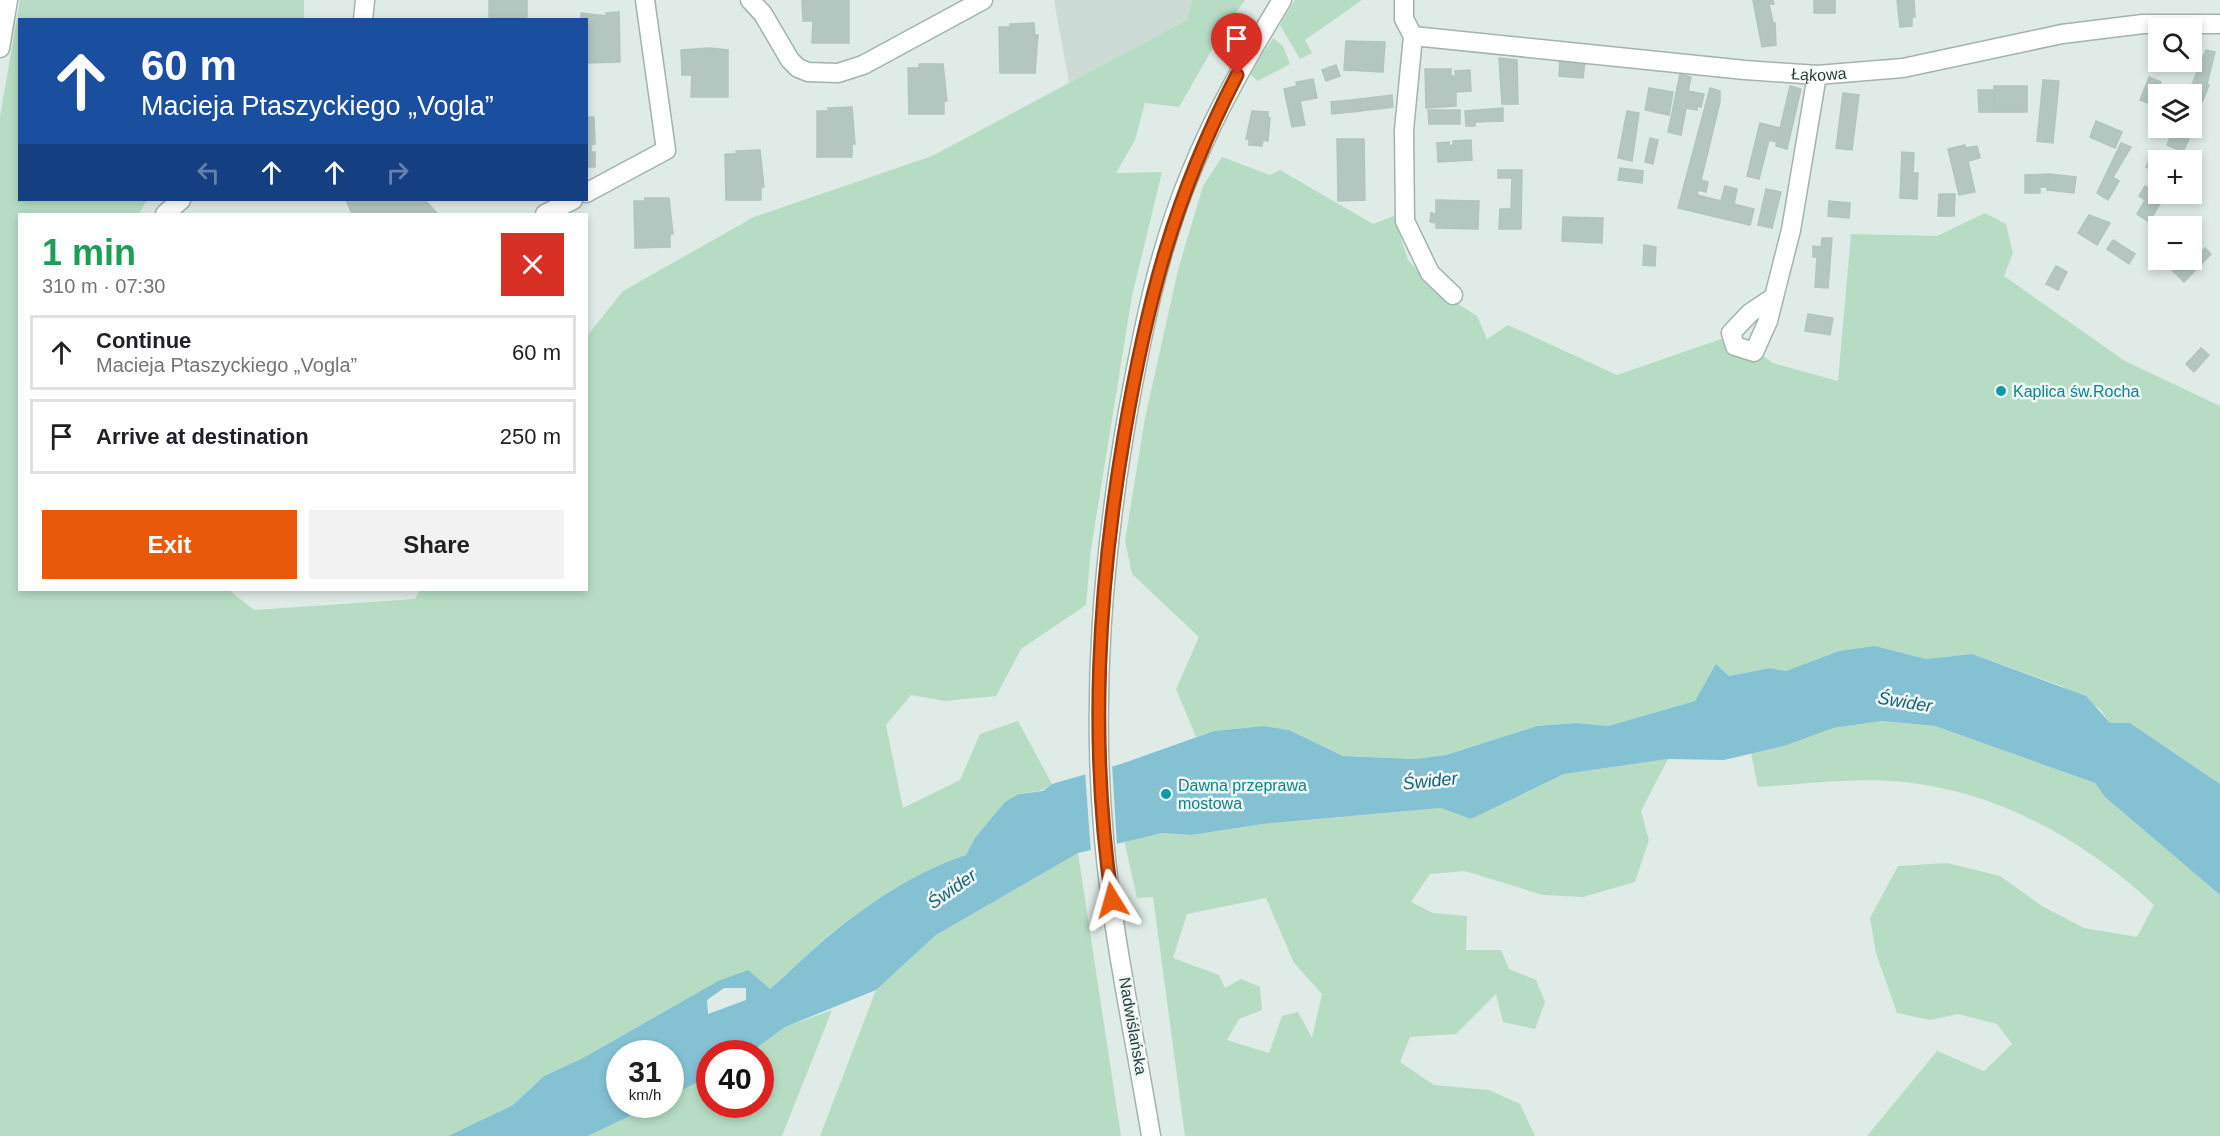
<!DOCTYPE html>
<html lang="en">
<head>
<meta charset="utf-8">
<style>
	:root { --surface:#fff; --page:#f2f2f2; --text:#202124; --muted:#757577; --line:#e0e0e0; --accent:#ea580c }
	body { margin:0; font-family:Arial,sans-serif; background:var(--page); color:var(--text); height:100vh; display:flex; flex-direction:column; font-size:22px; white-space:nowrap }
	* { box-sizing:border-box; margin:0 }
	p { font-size:20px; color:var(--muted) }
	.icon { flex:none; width:33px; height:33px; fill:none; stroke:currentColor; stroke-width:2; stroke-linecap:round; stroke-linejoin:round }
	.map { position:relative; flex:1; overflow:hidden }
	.side { position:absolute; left:18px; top:213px; width:570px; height:378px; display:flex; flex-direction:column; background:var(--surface); border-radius:0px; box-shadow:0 3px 9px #0003 }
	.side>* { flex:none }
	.guide { position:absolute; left:18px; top:18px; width:570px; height:183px; border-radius:0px; box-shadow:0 3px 9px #0003; background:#1a4fa0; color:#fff; overflow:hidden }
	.buttons { position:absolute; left:2148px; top:18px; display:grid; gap:12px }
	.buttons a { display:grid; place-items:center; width:54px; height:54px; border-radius:0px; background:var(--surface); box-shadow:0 3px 9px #0003; font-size:30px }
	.speed { position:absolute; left:606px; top:1040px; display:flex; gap:12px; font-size:30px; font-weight:700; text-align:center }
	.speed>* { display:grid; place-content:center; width:78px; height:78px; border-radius:50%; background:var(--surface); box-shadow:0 3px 9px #0003; line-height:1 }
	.speed small { font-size:15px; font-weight:400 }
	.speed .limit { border:9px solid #d22; background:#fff; color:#111 }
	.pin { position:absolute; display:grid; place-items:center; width:51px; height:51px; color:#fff; margin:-62px -26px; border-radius:50% 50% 50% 0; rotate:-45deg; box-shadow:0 0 6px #0007 }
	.pin .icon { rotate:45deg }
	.me { position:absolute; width:66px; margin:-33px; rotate:352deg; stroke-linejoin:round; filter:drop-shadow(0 0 4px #0008) }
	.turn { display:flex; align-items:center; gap:21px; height:126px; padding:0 24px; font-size:27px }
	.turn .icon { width:78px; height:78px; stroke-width:2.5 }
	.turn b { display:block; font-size:42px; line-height:51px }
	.lanes { display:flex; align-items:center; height:57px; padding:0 24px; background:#0003; justify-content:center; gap:30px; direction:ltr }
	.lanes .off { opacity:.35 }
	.round { display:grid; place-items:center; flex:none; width:63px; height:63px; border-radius:0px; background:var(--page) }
	.summary { display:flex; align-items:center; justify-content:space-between; height:102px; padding:0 24px }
	h1 { font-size:36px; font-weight:700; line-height:45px; color:#1e9e55 }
	.action { display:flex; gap:12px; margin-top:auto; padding:12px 24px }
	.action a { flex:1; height:69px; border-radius:0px; background:var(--accent); color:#fff; font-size:24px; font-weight:700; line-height:69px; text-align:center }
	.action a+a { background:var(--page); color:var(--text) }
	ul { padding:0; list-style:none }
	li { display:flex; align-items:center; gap:18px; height:75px; margin:0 12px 9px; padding:0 12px; border:3px solid var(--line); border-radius:0px }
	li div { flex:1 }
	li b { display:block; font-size:22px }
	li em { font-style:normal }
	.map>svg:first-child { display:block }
	.built { fill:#cddbd6 }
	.green { fill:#b6ddc4; fill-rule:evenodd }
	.water { fill:#84c1d3; fill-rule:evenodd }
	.pier { fill:#dfebe7 }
	.building { fill:#b4c6c0; stroke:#b1c5be; stroke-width:1.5 }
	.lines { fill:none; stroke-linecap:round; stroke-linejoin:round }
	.minor-casing { stroke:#a2b3ae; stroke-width:21 }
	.minor { stroke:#fff; stroke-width:18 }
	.route-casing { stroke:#983908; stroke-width:15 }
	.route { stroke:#ea580c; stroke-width:10 }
	.culture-dot { fill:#0f9aa8; stroke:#eff7f4; stroke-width:2 }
	.labels { text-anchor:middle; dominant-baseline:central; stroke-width:5; stroke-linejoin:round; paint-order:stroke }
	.street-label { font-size:16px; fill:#1f3c36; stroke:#eff7f4 }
	.culture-label { font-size:16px; fill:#0d838f; stroke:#eff7f4; text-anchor:start }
	.water-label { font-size:18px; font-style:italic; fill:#176179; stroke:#eff7f4 }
</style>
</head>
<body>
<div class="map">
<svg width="2220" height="1136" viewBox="0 0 2220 1136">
	<rect width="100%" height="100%" fill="#dfebe7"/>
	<polygon class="built" points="1054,0 1192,0 1187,20 1069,83"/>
	<g class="green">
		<path d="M20,0H304V19L20,20V200H147L139,214H20V590H229L254,610L415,599L420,590H586L587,336L623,291L754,217L932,156L1187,20L1192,0H1245L1225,27L1179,107L1145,103L1135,140L1116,173L1162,172L1132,296L1091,549L1086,605L1021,649L996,696L945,701L911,695L886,725L903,808L960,780L980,734L1018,721L1052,784C1037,796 1029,789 1018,795C1003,803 974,840 966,855C914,872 866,905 824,939C806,955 789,973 770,989L718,981L583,1058L544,1076L513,1105L448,1136H0V117Z"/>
		<polygon points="1295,0 1362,0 1305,40 1312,53 1300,59 1280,25"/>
		<polygon points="1273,38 1283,46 1290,64 1258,81 1250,74"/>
		<polygon points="1222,157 1270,175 1280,170 1373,224 1394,216 1408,260 1435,289 1477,316 1487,339 1508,325 1617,375 1724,338 1731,333 1773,363 1838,381 1851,234 1937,236 1985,213 2006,224 2013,253 2004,276 2125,361 2220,406 2220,784 2130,723 2110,723 2100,709 2062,686 1972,654 1926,659 1875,646 1839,651 1786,671 1770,668 1729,676 1717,665 1695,701 1608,726 1576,723 1537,726 1446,755 1415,759 1343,756 1289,730 1264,726 1214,731 1196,737 1176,689 1199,637 1132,574 1125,541 1145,418 1178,270 1203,186"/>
		<path d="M1882,721L1935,726L2095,783L2105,797L2220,895V1136H1867L1937,1051L1984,1071L2012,1044L1997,1024L1958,1014L1930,1020L1897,1013L1876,953L1870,918L1898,866L1947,863L2000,876L2042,906L2084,928L2137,937L2154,905C2086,841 1999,792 1904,782C1857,777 1806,784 1758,787L1751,753L1787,745L1833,728Z"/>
		<path d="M1668,759L1641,811L1649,840L1635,882L1583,897L1543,895L1465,871L1430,874L1411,902L1433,913L1467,916L1466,950H1501L1509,969L1536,980L1545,1002L1535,1029L1503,1022L1496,994L1456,1034L1410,1037L1400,1062L1434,1085L1489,1090L1520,1104L1535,1136H1185L1153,897L1137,898L1124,840L1162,833L1191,835L1263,824L1442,808L1471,819L1564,774ZM1266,898L1294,963L1322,994L1312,1038L1298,1012L1282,1016L1269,1053L1227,1040L1239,1019L1262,1010L1260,987L1241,979L1225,988L1219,975L1173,958L1187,914Z"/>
		<polygon points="1078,853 1121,1136 820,1136 876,990 936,935"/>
		<polygon points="832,1010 782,1136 588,1136 655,1104 670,1104 671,1096 709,1076 710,1104 760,1104 760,1053 750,1053 785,1027"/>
	</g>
	<path class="water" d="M1875,646L1926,659L1972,654L2086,696L2110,723H2130L2220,784V895L2105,797L2095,783L1935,726L1882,721L1833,728L1787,745L1724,760L1668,759L1564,774L1471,819L1441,808L1263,824L1191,835L1162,833L1078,853L936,935L876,990L785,1027L750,1053H710L709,1076L671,1096L670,1053H620V1104H655L588,1136H448L513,1105L544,1076L583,1058L718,981L748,970L770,989C789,973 806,955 825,939C866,905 914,872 966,855L975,838L1005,802L1019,794L1043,791L1052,784L1121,764L1214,731L1264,726L1289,730L1343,756L1415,759L1446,755L1537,726L1576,723L1608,726L1695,701L1716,664L1729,676L1770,668L1786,671L1839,651ZM724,988H746V1000L708,1014L707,1000Z"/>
	<polygon class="pier" points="1112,764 1117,845 1091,853 1085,772"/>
	<g class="building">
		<rect x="489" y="0" width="38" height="20"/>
		<polygon points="802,0 849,0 849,43 812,43 813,21 803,21"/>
		<polygon points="1753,0 1773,0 1774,4 1769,4 1773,23 1775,23 1776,45 1762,47"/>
		<rect x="1814" y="0" width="21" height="13"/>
		<polygon points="1897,0 1914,0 1915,17 1912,17 1912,26 1900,27"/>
		<polygon points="619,12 620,62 586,63 586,20 581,20 581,13 607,16 606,13"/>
		<polygon points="1034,23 1035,35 1038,35 1035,73 1000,73 999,27 1010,27 1010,24"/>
		<polygon points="1346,41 1385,42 1383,72 1344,70"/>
		<polygon points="710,48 728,50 728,97 691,97 692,75 682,75 681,50"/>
		<polygon points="2206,50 2215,52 2207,84 2209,85 2195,119 2201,123 2197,133 2184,128 2192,128 2192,94 2188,94"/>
		<polygon points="1499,58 1517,60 1518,104 1502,104"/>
		<polygon points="1560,60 1585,62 1583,78 1559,76"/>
		<polygon points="919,64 943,64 947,101 944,101 944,114 909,114 908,68 919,68"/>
		<polygon points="1336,65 1340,76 1326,81 1322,70"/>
		<polygon points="1425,69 1451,69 1451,76 1456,76 1455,71 1470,70 1471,91 1456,92 1456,106 1426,108"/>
		<polygon points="1680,74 1691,77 1688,91 1704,94 1701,107 1697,106 1697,110 1686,108 1681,135 1668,132"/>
		<polygon points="2149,77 2161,82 2157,91 2161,93 2158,94 2156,106 2140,100"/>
		<polygon points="1313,79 1317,98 1300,101 1305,125 1292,127 1284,89 1297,86 1296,82"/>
		<polygon points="2043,80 2059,81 2053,143 2037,141"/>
		<polygon points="1790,86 1801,89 1787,149 1776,146"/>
		<rect x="1994" y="86" width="33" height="26"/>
		<polygon points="1649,88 1673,92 1669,115 1645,110"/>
		<polygon points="1710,88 1720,91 1720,102 1701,180 1708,182 1706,192 1698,190 1697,195 1721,201 1725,186 1737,189 1734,204 1754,209 1750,225 1678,208"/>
		<polygon points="1978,90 1994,90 1994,112 1979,112"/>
		<polygon points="1843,93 1859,95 1852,150 1836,148"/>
		<polygon points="1392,95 1393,107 1361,111 1360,99"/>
		<polygon points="1360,99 1361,111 1332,114 1331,102"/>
		<polygon points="852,107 855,144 852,144 852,157 817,157 817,111 828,111 828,108"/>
		<polygon points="1503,108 1503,121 1475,122 1475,126 1466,126 1465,111"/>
		<polygon points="1428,110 1460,110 1460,124 1429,124"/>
		<polygon points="1252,111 1268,112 1268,117 1270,118 1268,141 1263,140 1262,146 1249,145 1249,139 1246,139"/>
		<polygon points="1627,111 1639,113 1632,161 1618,158"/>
		<polygon points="586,117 594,117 595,144 591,145 591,152 595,152 595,167 586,167"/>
		<polygon points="2096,121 2122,132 2115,148 2090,137"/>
		<polygon points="1760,123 1780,128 1777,142 1769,140 1759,179 1747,176"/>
		<polygon points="2173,131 2189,139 2183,152 2167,145"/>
		<polygon points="1650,138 1658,140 1653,164 1645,162"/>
		<polygon points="1337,139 1364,139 1365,200 1338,201"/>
		<polygon points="1471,140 1472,160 1438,162 1437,143 1449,142 1449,146 1453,145 1453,141"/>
		<polygon points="2121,143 2131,147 2113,177 2119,181 2108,200 2097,193"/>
		<polygon points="1965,145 1966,148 1977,146 1980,158 1968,161 1975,192 1959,195 1948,149"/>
		<polygon points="760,150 764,187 761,187 761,200 726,200 725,154 736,154 736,151"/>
		<polygon points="1902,152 1914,153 1913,173 1918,173 1917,199 1900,198"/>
		<polygon points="2152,154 2161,159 2154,172 2146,167"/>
		<polygon points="1620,168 1643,171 1642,183 1618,180"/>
		<polygon points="1498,170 1522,170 1521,229 1499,229 1500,209 1511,209 1512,178 1498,178"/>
		<polygon points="2049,174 2048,187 2040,187 2040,193 2025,193 2025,175"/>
		<polygon points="2049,174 2076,177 2074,193 2047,190"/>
		<polygon points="2153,185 2158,188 2158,194 2166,194 2149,222 2137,214 2145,200 2139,196 2145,186 2150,189"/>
		<polygon points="1766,189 1781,192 1772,228 1758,225"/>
		<polygon points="1939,194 1955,194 1954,216 1938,216"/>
		<polygon points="645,198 669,198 673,234 670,234 670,247 635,248 634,201 645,201"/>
		<polygon points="346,200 425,200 438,214 352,214"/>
		<polygon points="1436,200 1479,201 1478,229 1436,228 1436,223 1430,222 1431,213 1436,214"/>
		<polygon points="1829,201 1850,203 1849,218 1828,216"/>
		<polygon points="2089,215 2110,223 2097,245 2078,233"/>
		<polygon points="1563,217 1603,218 1602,243 1562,241"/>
		<polygon points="1822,238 1832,238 1828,288 1815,287 1817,257 1813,257 1813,246 1821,247"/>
		<polygon points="2113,240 2135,254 2129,264 2107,249"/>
		<polygon points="1644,245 1656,247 1655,266 1643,265"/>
		<polygon points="2205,248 2211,254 2184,282 2163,261 2192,260 2192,254 2195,258"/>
		<polygon points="2056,266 2067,272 2058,290 2046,284"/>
		<polygon points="1808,314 1833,318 1830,335 1805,331"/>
		<polygon points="2201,348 2209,355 2194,372 2186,364"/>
	</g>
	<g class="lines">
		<g class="minor-casing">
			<g id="minor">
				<polyline points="750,0 763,14 790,60 798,68 808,72 838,73 863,65 983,0"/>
				<path id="s1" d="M1404,0V19L1413,36L1745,70L1817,75L1903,68L2062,34L2143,24H2220"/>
				<polyline points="363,20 365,0"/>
				<polyline points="1413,36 1404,130 1405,221 1430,273 1453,295"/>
				<polyline points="0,48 8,0"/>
				<polyline points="586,193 666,150 645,0"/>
				<polyline points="165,214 181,200"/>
				<polyline points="545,214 573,200"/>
				<polyline points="1774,297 1768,321 1754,352 1735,346 1731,333 1750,313 1774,297 1791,230 1817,75"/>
				<path d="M1151,1136C1135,1038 1113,939 1104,839C1091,696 1103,557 1127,417C1142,334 1158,250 1191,172C1216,111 1248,56 1282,0"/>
			</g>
		</g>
		<use href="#minor" class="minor"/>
	</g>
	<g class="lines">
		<g class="route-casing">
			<path id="route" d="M1112,900C1089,744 1098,590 1124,436C1147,301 1174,197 1237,75"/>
		</g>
		<use href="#route" class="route"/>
	</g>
	<g class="culture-dot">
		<circle cx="2001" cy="391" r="6"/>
		<circle cx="1166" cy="794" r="6"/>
	</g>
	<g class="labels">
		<g class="street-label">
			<text stroke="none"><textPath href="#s1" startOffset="446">Łąkowa</textPath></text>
			<text transform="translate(1133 1026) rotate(80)">Nadwiślańska</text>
		</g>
		<g class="culture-label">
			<text x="2013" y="391">Kaplica św.Rocha</text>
			<text x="1178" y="785">Dawna przeprawa<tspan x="1178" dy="18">mostowa</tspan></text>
		</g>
		<g class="water-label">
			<text transform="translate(1905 702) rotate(9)">Świder</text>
			<text transform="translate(1430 781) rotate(-6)">Świder</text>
			<text transform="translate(952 889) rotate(-35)">Świder</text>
		</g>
	</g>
</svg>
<div class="buttons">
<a><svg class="icon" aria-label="search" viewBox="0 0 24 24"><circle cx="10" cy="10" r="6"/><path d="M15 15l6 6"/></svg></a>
<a><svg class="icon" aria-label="layers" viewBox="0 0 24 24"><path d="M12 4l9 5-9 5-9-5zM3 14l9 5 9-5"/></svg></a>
<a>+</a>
<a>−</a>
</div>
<div class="speed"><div>31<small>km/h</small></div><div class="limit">40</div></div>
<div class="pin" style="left:1237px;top:75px;background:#d93025"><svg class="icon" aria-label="arrive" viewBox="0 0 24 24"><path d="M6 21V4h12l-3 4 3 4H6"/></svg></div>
<svg class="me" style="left:1112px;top:900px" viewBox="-20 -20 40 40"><path d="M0-17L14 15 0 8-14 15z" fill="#ea580c" stroke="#fff" stroke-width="4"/></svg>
<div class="guide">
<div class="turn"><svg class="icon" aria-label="ahead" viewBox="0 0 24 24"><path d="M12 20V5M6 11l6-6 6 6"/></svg><div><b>60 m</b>Macieja Ptaszyckiego „Vogla”</div></div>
<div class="lanes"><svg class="icon off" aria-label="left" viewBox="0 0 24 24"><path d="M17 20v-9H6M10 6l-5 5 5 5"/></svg><svg class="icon" aria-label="ahead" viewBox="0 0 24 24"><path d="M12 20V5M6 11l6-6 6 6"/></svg><svg class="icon" aria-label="ahead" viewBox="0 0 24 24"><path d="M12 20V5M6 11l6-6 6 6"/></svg><svg class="icon off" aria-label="right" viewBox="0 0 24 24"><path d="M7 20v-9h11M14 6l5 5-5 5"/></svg></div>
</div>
<section class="side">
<div class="summary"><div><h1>1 min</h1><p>310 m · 07:30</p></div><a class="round" style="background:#d93025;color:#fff"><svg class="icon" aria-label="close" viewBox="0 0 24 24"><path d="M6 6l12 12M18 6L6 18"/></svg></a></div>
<ul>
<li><svg class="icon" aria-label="ahead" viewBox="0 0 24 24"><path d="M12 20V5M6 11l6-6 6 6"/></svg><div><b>Continue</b><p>Macieja Ptaszyckiego „Vogla”</p></div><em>60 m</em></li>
<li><svg class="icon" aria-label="arrive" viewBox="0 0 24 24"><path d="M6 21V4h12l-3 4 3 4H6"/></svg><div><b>Arrive at destination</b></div><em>250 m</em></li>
</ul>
<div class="action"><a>Exit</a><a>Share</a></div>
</section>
</div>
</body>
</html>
